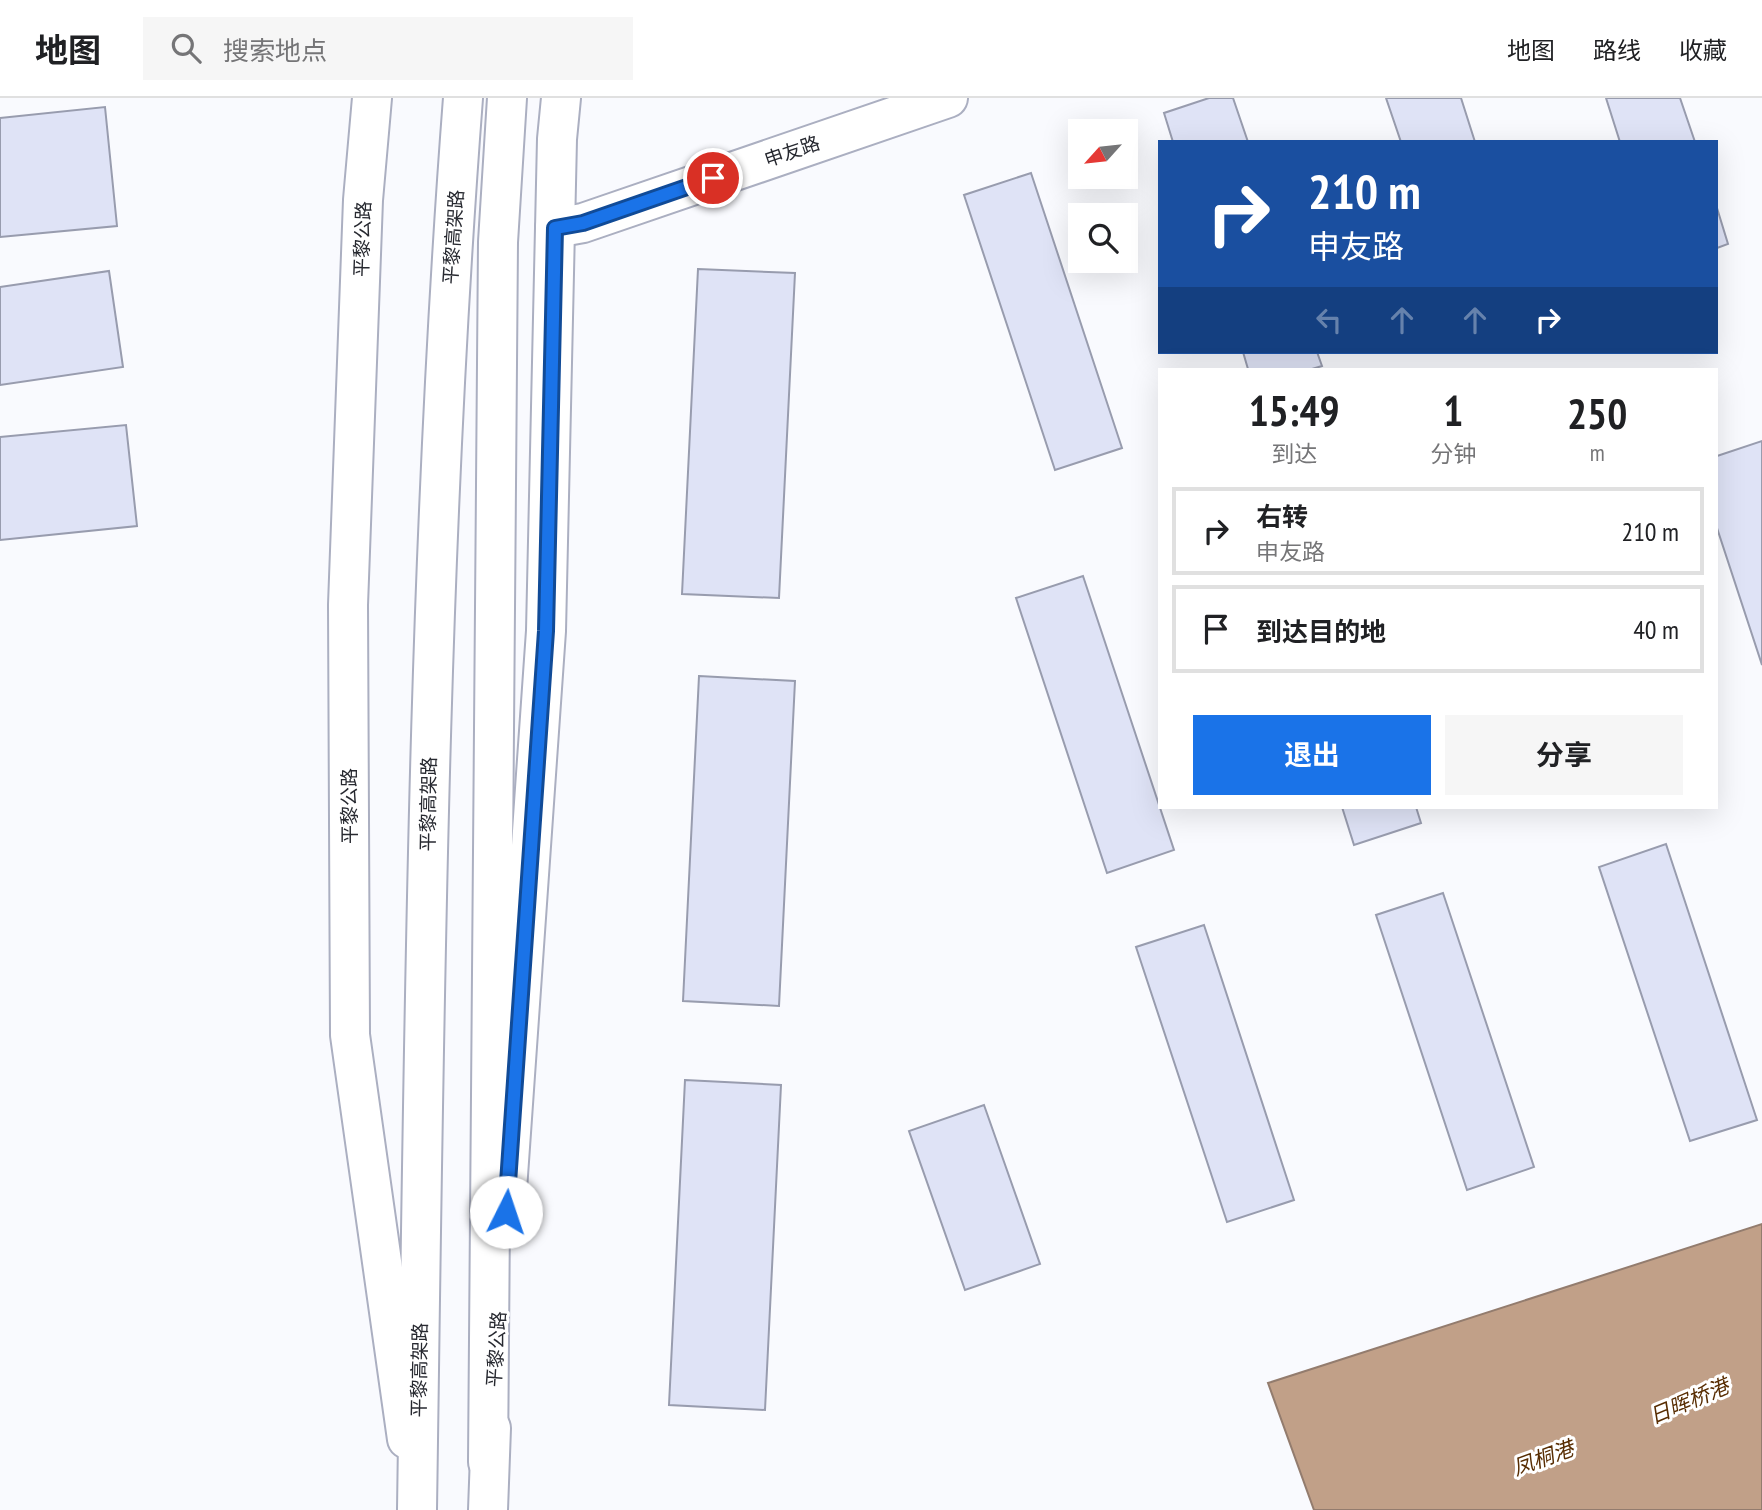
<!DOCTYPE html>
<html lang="zh">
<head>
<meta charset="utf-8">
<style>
	:root { --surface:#fff; --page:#f6f6f6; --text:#202124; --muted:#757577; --line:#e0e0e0; --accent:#1a73e8 }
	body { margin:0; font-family:"PT Sans Narrow","Noto Sans SC",sans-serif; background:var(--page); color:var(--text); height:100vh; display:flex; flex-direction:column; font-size:26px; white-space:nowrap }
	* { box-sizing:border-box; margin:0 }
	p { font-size:23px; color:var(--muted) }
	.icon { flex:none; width:38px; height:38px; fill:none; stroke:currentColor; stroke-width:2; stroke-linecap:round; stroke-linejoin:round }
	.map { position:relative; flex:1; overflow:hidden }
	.panel { position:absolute; left:1158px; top:270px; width:560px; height:441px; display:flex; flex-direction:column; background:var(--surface); border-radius:0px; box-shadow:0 7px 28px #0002 }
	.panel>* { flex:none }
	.banner { position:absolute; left:1158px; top:42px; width:560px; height:214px; border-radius:0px; box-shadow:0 7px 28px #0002; background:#1a4fa0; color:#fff; overflow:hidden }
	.needle { width:46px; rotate:243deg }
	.tools { position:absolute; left:1068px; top:21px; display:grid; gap:14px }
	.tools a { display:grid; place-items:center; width:70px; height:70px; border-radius:0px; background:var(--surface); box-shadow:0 7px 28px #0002; font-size:35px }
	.pin { position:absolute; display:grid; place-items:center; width:60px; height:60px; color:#fff; margin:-30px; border:4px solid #fff; border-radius:50%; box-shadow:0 2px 7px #0007 }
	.me { position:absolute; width:77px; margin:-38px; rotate:4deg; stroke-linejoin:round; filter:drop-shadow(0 0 5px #0008) }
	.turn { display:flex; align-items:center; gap:24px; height:147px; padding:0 35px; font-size:32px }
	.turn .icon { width:91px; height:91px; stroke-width:2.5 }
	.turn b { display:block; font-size:49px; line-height:60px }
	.lanes { display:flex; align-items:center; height:66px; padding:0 35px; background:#0003; justify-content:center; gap:35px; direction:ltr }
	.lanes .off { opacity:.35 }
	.eta { display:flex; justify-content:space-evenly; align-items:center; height:119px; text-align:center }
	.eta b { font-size:42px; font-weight:700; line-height:49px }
	.button { display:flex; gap:14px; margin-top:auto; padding:14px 35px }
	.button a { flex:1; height:80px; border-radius:0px; background:var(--accent); color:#fff; font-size:28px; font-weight:700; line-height:80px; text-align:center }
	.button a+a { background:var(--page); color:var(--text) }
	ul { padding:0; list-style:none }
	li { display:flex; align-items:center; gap:21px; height:88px; margin:0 14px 10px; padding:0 21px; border:4px solid var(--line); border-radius:0px }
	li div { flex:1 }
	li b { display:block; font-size:26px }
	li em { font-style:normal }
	header { display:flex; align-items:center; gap:42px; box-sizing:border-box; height:98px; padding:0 35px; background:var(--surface); border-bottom:2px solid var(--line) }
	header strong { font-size:33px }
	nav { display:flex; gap:38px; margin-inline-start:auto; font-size:24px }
	.search { width:490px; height:63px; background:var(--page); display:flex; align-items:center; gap:18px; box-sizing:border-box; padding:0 24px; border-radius:0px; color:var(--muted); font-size:26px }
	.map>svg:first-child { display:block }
	.water { fill:#c1a088; stroke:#937c6e; stroke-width:2 }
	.building { fill:#dfe3f6; stroke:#989cae; stroke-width:2 }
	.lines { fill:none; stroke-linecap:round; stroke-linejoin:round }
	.secondary-casing { stroke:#abafc1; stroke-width:42 }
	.primary-casing { stroke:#abafc1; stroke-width:42 }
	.highway-casing { stroke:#abafc1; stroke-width:42 }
	.secondary { stroke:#fff; stroke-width:38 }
	.primary { stroke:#fff; stroke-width:38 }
	.highway { stroke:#fff; stroke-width:38 }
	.route-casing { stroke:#114b97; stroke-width:18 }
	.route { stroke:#1a73e8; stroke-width:12 }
	.labels { text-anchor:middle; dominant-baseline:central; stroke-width:6; stroke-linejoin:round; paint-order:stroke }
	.street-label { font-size:19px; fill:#272930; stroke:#fff }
	.water-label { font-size:21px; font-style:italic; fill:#582d02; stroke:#fff }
</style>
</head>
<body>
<header>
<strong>地图</strong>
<div class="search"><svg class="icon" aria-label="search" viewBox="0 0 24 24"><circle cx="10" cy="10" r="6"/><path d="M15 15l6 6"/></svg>搜索地点</div>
<nav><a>地图</a><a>路线</a><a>收藏</a></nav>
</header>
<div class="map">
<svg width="1762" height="1412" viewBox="0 0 1762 1412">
	<rect width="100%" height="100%" fill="#f9fafe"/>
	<polygon class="water" points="1762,1126 1762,1412 1314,1412 1268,1285"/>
	<g class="building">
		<polygon points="1209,0 1233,0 1248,44 1173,44 1164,15"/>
		<polygon points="1386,0 1461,0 1475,44 1401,44"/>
		<polygon points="1606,0 1680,0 1695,44 1620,44"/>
		<polygon points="105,9 117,128 0,139 0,20"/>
		<polygon points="1031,75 1122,350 1055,372 964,97"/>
		<polygon points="1717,110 1728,146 1717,150"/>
		<polygon points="698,171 795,175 779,500 682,496"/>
		<polygon points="109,173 123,269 0,287 0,189"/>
		<polygon points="1243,254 1317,254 1322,268 1312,271 1248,271"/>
		<polygon points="126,327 137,428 0,442 0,339"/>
		<polygon points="1762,343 1762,567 1717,430 1717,358"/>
		<polygon points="1083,478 1174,752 1107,775 1016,500"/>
		<polygon points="699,578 795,583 779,908 683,903"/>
		<polygon points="1342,709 1416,709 1421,725 1354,747"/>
		<polygon points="1666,746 1757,1022 1690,1043 1599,769"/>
		<polygon points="1443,795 1534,1069 1467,1092 1376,817"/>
		<polygon points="1204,827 1294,1102 1227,1124 1136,849"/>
		<polygon points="685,982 781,987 765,1312 669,1307"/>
		<polygon points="984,1007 1040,1166 965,1192 909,1033"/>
	</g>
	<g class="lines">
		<g class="secondary-casing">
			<polyline id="secondary" points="555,130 583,125 948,0"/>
		</g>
		<g class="primary-casing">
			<g id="primary">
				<polyline points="372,0 363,102 348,507 350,937 407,1341"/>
				<polyline points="506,1106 546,533 557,41 561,0"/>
				<polyline points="488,1412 491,1330"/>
			</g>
		</g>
		<g class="highway-casing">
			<g id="highway">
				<polyline points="488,1364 498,144 507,0"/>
				<path d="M417,1412C424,941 427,470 463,0"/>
			</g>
		</g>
		<use href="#secondary" class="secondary"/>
		<use href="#primary" class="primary"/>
		<use href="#highway" class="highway"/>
	</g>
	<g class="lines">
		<g class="route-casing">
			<polyline id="route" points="506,1114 546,533 555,130 583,125 713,80"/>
		</g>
		<use href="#route" class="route"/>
	</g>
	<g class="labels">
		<g class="street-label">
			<text transform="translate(792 53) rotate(-19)">申友路</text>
			<text transform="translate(453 139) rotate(-86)">平黎高架路</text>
			<text transform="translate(362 141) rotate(-88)">平黎公路</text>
			<text transform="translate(428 706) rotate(-89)">平黎高架路</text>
			<text transform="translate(349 708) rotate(-90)">平黎公路</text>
			<text transform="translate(496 1251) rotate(-86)">平黎公路</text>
			<text transform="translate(419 1272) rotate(-89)">平黎高架路</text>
		</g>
		<g class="water-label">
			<text transform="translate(1689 1303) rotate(-23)">日晖桥港</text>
			<text transform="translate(1543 1360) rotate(-20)">凤桐港</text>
		</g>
	</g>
</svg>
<div class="tools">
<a><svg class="needle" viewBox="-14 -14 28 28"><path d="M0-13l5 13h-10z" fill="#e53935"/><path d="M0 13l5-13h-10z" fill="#757577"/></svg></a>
<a><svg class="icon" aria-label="search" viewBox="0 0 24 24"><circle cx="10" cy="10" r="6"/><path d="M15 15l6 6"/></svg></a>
</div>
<div class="pin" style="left:713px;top:80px;background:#d93025"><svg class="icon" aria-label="arrive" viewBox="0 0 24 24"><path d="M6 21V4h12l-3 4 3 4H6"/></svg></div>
<svg class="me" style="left:506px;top:1114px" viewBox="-20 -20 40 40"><circle r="19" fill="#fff"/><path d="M0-13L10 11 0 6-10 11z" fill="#1a73e8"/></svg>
<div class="banner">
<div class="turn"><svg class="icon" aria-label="right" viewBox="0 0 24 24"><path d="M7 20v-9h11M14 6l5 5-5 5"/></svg><div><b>210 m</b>申友路</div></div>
<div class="lanes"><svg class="icon off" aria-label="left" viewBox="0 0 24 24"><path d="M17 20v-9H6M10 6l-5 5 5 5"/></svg><svg class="icon off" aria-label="ahead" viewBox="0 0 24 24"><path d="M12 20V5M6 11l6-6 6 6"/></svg><svg class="icon off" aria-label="ahead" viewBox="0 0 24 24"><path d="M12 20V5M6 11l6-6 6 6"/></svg><svg class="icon" aria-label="right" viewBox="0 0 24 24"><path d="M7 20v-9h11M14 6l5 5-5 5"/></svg></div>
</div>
<section class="panel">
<div class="eta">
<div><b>15:49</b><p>到达</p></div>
<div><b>1</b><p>分钟</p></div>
<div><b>250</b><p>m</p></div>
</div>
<ul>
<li><svg class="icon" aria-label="right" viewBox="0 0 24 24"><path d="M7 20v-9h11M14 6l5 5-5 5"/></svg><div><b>右转</b><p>申友路</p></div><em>210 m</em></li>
<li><svg class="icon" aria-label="arrive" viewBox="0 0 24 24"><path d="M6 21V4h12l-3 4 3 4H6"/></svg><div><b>到达目的地</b></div><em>40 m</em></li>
</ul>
<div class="button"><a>退出</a><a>分享</a></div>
</section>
</div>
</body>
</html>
